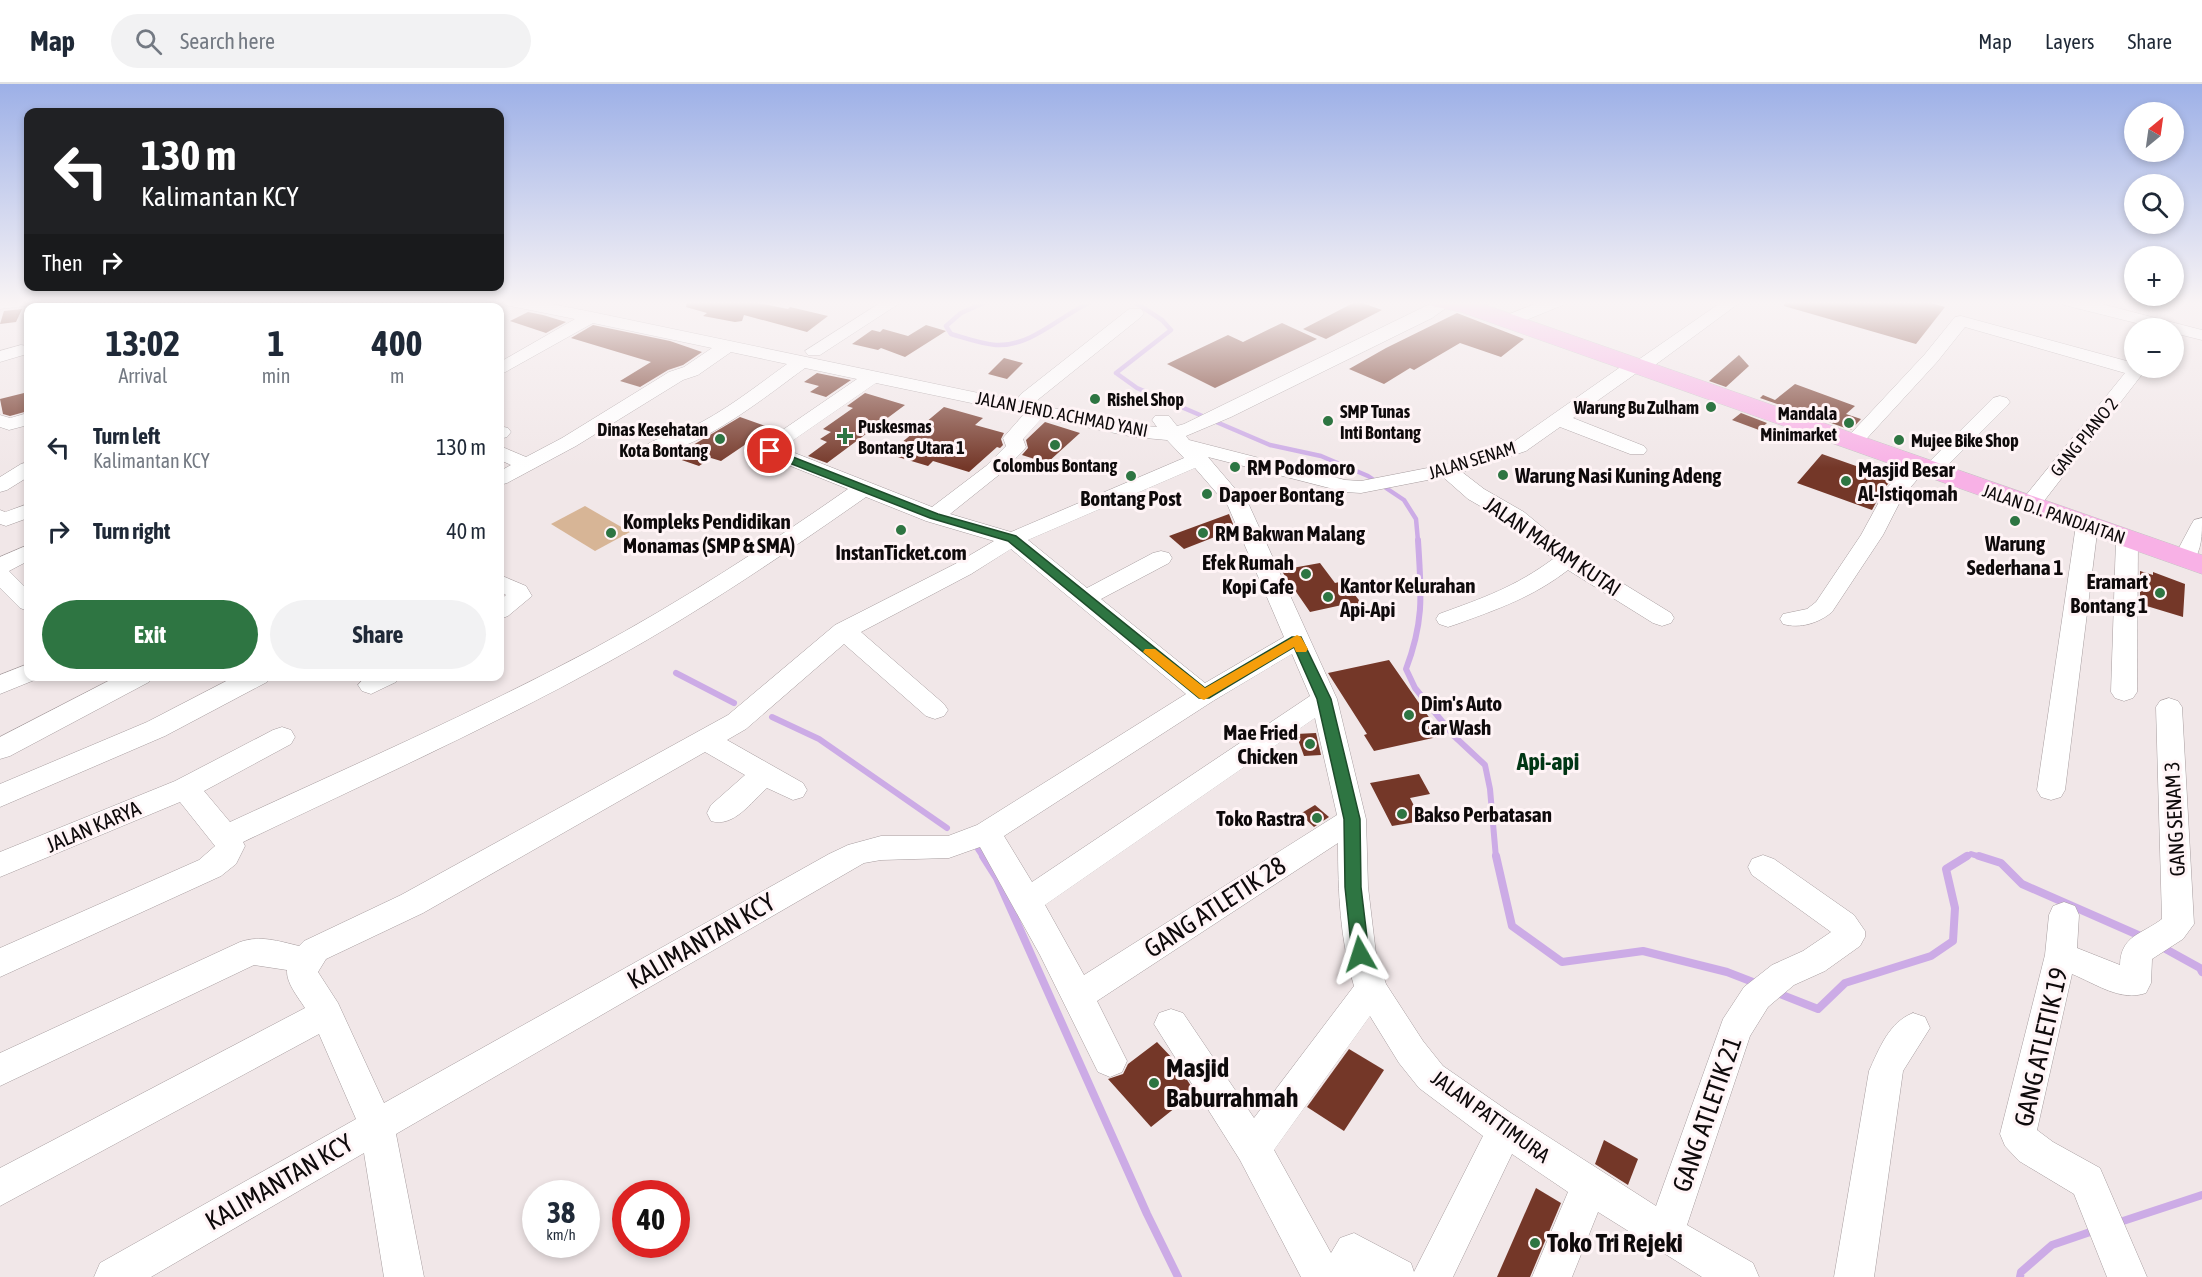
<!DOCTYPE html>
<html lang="en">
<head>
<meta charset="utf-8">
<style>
	:root { --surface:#fff; --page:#f2f2f3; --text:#1f2937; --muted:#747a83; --line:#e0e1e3; --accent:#2e7542 }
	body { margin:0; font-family:"Asap Condensed",sans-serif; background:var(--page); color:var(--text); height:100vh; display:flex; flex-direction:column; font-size:22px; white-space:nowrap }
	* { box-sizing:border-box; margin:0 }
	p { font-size:20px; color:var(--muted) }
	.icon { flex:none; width:33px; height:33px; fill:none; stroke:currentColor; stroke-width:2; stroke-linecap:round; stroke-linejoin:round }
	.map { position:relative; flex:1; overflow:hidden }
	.drawer { position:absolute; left:24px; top:219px; width:480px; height:378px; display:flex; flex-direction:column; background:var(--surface); border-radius:12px; box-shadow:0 3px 9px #0003 }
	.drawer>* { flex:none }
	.hud { position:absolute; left:24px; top:24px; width:480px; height:183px; border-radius:12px; box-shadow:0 3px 9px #0003; background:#202124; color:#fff; overflow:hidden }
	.needle { width:39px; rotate:29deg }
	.controls { position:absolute; left:2124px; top:18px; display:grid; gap:12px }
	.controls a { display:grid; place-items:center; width:60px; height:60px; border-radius:50%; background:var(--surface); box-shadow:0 3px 9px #0003; font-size:30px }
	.speed { position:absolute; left:522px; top:1096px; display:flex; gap:12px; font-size:30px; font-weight:700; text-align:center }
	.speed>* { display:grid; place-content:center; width:78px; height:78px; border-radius:50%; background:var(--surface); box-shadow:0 3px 9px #0003; line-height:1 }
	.speed small { font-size:15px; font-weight:400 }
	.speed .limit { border:9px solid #d22; background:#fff; color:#111 }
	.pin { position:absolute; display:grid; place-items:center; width:51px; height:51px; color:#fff; margin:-26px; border:3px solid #fff; border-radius:50%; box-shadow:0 2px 6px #0007 }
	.me { position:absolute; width:66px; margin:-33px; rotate:354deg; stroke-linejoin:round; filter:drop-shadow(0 0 4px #0008) }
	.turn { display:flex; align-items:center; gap:21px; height:126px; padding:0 18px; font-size:27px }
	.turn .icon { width:78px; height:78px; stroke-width:2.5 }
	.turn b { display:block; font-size:42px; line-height:51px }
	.then { display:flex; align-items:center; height:57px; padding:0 18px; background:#0003; gap:12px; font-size:22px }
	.eta { display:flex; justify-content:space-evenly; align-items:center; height:102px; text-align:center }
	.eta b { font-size:36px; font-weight:700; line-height:42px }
	.action { display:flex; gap:12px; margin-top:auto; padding:12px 18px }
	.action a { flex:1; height:69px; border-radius:36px; background:var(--accent); color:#fff; font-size:24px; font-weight:700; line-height:69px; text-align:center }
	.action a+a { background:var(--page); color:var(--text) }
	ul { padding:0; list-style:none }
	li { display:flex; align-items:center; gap:18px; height:84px; padding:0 18px }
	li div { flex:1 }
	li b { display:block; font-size:22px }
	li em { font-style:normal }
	header { display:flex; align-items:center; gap:36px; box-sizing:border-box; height:84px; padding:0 30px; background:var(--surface); border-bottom:2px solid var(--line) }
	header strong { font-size:28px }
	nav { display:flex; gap:33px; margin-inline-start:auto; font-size:21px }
	.search { width:420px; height:54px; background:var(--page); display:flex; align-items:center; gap:15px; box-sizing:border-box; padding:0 21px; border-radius:33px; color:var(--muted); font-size:22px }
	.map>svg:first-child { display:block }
	.green { fill:#d7b596 }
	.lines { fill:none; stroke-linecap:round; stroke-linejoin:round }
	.stream-far2 { stroke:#ccabe6; stroke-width:4.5 }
	.stream-far1 { stroke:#ccabe6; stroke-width:6 }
	.stream { stroke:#ccabe6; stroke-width:8 }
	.building { fill:#743728 }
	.minor-casing { stroke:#a79d9f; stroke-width:1 }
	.major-casing { stroke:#c5c4c4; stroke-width:1 }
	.minor { fill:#fff; fill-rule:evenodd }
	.major { fill:#f8b1e6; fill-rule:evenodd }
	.route { fill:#2e7542; stroke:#1e4c2b; stroke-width:1.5 }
	.slow { fill:#f59e0b }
	.poi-dot { fill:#2e7542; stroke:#fff4f6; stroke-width:2 }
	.labels { text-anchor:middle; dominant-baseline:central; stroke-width:6; stroke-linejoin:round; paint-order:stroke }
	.far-poi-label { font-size:18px; font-weight:bold; fill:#0e0a0b; stroke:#fff4f6; text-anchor:start }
	.far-street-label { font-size:18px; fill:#0e0a0b; stroke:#fff4f6 }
	.poi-label { font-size:21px; font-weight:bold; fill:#0e0a0b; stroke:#fff4f6; text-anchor:start }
	.street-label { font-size:21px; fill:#0e0a0b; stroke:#fff4f6 }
	.quarter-label { font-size:24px; font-weight:bold; fill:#003614; stroke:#fff4f6 }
	.near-street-label { font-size:26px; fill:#0e0a0b; stroke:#fff4f6 }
	.near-poi-label { font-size:26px; font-weight:bold; fill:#0e0a0b; stroke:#fff4f6; text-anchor:start }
</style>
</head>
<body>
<header>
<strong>Map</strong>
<div class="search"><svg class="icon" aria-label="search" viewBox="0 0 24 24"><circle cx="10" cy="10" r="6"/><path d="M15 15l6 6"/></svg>Search here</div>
<nav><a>Map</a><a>Layers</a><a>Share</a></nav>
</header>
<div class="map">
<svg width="2202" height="1193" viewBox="0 0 2202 1193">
	<rect width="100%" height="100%" fill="#f1e7e8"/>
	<polygon class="green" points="585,422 630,448 595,467 551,440"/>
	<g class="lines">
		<g class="stream-far2">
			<path d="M988,217L961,229L946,242L951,250C965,254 981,260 996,261C1032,263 1062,230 1093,217"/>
			<polyline points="1133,217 1162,236 1171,246 1116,289 1137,304 1270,361 1321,372 1368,392 1404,416 1416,435 1418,457"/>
		</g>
		<g class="stream-far1">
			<path d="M1418,456C1421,507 1425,535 1406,585L1415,604L1454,652L1485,681L1490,705L1496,774"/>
			<polyline points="676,589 734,619"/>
			<polyline points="772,633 819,655 947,744"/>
			<polyline points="978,765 984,774"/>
			<polyline points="1964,774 1971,770 1984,774"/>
		</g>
		<g class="stream">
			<polyline points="983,772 997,794 1147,1130 1178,1193"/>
			<polyline points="1496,772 1512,842 1562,878 1643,867 1727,888 1758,900"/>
			<polyline points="1979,772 2001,779 2022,800 2145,854"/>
			<polyline points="2162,863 2200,884 2202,888"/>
			<polyline points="1775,908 1818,925 1845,899 1931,872 1953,857 1955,824 1946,785 1967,772"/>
			<polyline points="2117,1139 2202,1111"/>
			<polyline points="2020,1193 2021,1188 2052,1161 2096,1146"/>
		</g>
	</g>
	<g class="building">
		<polygon points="687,217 748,217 788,225 790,223 828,232 807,248 744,231 742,237 735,238 703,232 707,229 686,223"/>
		<polygon points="1357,217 1382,226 1326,255 1303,245"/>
		<polygon points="1785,217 1924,217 1945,223 1916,260 1784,222"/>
		<polygon points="22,225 16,238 0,240 4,227"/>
		<polygon points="528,228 543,231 566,238 546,249 510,237"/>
		<polygon points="1457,229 1524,255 1501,273 1460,259 1414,286 1410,284 1384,300 1349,285 1386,264"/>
		<polygon points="1282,239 1317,255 1215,304 1167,280 1228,251 1243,258"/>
		<polygon points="593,241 670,257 702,268 683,281 668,286 640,303 620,297 651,278 571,254"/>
		<polygon points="926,241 946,247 905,273 881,264 878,266 852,260 872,246 880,248 883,245 908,252"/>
		<polygon points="1739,271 1749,282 1726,303 1709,297"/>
		<polygon points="1004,274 1023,279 1007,295 988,290"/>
		<polygon points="817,289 851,296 826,313 810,308 819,302 804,298"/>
		<polygon points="1795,300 1855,322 1846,330 1861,335 1851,346 1760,314 1763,311 1775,316"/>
		<polygon points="28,308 28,327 10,332 3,330 0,315"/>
		<polygon points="865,309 905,321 827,379 808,372 827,358 820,355 831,348 823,345 853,324 847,322"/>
		<polygon points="944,323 983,334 975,341 1004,349 1001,355 1003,361 1000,364 997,363 969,388 933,377 928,382 888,370"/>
		<polygon points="1741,329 1767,339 1759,346 1732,336"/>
		<polygon points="740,333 774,345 756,357 752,356 721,377 711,374 699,382 673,373"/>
		<polygon points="1045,338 1080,349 1047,379 1022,371 1028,364 1026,356"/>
		<polygon points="1822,370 1893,395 1884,404 1872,426 1797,399"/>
		<polygon points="1229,430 1235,445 1184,465 1169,452"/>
		<polygon points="1320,479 1335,499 1344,497 1362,520 1345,524 1342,521 1310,528 1281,486"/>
		<polygon points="2140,487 2153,491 2153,488 2185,500 2183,533 2140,520"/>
		<polygon points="1389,576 1442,652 1374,667 1364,651 1367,650 1328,589"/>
		<polygon points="1316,649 1321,671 1304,672 1296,650"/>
		<polygon points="1419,690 1430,710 1410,714 1422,737 1392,742 1370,699"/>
		<polygon points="1315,721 1329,733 1314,743 1300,730"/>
		<polygon points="1157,958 1174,976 1195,1008 1151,1043 1108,995 1123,990 1128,980"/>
		<polygon points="1349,965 1384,986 1344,1047 1307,1023"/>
		<polygon points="1604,1056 1638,1075 1628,1101 1595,1080"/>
		<polygon points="1536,1104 1561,1119 1530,1193 1497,1193"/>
	</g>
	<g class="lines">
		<g class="minor-casing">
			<g id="minor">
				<polygon points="0,217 33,217 25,222 0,225"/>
				<polygon points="278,217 297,217 291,224 272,224"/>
				<path d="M503,217H536L592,228L1021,318L1018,314L1021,310L1129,225H1141L1144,229L1141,233L1035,318L1029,319L1134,341L1157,343L1152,336L1155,332H1169L1177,342L1184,340L1436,217H1456L1432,234L1231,333L1186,352L1189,356L1345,396L1361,397L1443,381L1512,359L1629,277L1638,276L1723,217H1742L1647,287L1638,288L1573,334L1644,362L1647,366L1644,370H1630L1560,343L1526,367L1462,388L1484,405L1524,428L1575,470L1671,529L1674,534L1671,539L1662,542L1653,539L1568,486C1533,513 1498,525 1457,540L1448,543L1439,540L1436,535L1439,530C1483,514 1515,503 1553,475L1508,438L1468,415L1443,393L1361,409L1345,408L1208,373L1249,421L1337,615L1366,735L1368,803L1376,870L1386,900L1423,957L1443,982L1511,1029L1656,1122L1723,935L1744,903L1772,881L1803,867L1831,848L1752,791L1748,783L1752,775L1763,771L1774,775L1854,831L1865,847V853L1860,862L1825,887L1794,901L1768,923L1750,952L1687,1141L1753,1179L1759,1193H1702L1598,1128L1572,1193H1532L1568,1108L1512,1070L1453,1193H1301L1240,1076L1154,940L1159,929L1171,925L1183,929L1254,1034L1354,902C1340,855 1338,808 1338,759L1097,917L1127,977L1122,988L1110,993L1098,988L1040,871L980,763L949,774L881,776L864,779L396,1050L424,1193H384L364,1069L151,1193H94L100,1179L356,1035L319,950L0,1122V1084L305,924C298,913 286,899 287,886L254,881L0,1002V969L240,858C260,851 278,857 299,862L304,857L401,811L728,631L835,541L955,480L994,457L926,437L866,413C783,471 699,528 610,577C491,643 366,699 243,758L245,762L236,780L221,792L0,893V864L199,776L215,762L180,718L0,793V768L175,697L273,646L282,643L291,646L295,653L291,660L204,707L230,738C351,682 473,629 591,566C680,518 765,463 848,405L763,371L759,365L765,358L857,295L805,284C773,307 687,377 648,367L645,363C650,355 677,350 688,345C724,328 755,303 787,280L731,268L698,291L683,296L576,362L507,399L500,401V387L511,381L500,376V362L526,373L562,354L669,288L684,283L712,264L593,239L500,291V278L575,235L505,221ZM876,299L1024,330L1003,354L1006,362L986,382L932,423L782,364ZM1042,334L1134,353L1167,356L1184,374L1011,448L950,430L1000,390L1023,367L1026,363L1023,355ZM1195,384L1228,422L1284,553L1205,599L1101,515L1169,479L1172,474L1169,469L1161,467L1153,469L1087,504L1028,456ZM1011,465L1186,610L977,741L948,752H881L848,761L829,770L384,1019L338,919L318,888L326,875L423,829L705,668L745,691L711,721L707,729L711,737C734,744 751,718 767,704L793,716L803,713L807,706L803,699L727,656L746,645L844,560L926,632L935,635L944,632L948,626L944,620L861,548L971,490ZM1292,570L1310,612L1032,798L1004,752L1213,617ZM1315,634L1337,731L1084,891L1045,821ZM1370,932L1399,979L1419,1004L1483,1052L1414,1188L1411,1179L1354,1149L1340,1154L1331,1169L1274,1066Z"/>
				<polygon points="883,217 903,217 820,271 808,271 805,267"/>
				<polygon points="1542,217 1565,217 1563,221 1514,241 1502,241 1499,237 1502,233"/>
				<polygon points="2062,217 2090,217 2202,246 2202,256 2174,249 2174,244 2156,244 2064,221"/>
				<polygon points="1961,232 2134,279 2134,284 2147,284 2037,426 2029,427 2021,426 2018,421 2125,289 1965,243 1937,278 1859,363 1845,363 1842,359 1925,270 1955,233"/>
				<polygon points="21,261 27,262 27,270 0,278 0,267"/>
				<path d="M2000,312L2007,314L2010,318L2007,322L1938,391L1931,393L1922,390L1903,412L1883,451L1832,528C1819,539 1800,545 1783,540L1780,535L1783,530L1807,525L1816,518L1861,451L1886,405L1911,378L1918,376L1927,380L1993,314Z"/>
				<polygon points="28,329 28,341 9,346 0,343 0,331 10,334"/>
				<polygon points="500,342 508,344 511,348 507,353 500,355"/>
				<polygon points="28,378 28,393 7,406 0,408 0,393 21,380"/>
				<polygon points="28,420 28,434 6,442 0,440 0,426 5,428"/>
				<polygon points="2087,434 2095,436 2098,441 2065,706 2061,713 2051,716 2041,713 2037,706 2076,441 2079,436"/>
				<path d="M2202,434C2202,452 2202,465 2192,480L2184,482L2176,480L2173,475L2191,441L2194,436Z"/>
				<polygon points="2127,448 2135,450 2138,455 2137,608 2133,614 2124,617 2115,614 2111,608 2116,455 2119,450"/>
				<polygon points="28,461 28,477 9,487 28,506 28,527 20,524 0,504 0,473"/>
				<polygon points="500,491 526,502 532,512 508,532 500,535 500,516 506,511 500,507"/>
				<polygon points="28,580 28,592 39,592 37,595 0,610 0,591"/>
				<polygon points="118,592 152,592 149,598 10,672 0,675 0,653"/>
				<polygon points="236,592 270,592 267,598 165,652 0,723 0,700 147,638"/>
				<polygon points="366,592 399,592 396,598 371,610 362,607 358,601"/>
				<path d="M2169,614L2178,617L2182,623L2194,840L2183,855L2152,875L2151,899L2146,909C2121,918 2096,900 2072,890L2037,1046L2053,1058L2100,1084L2147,1193H2107L2074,1110L2019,1077L2005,1062L2000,1050L2045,871L2049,831L2053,822L2064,818L2075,822L2079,831L2077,864L2120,881C2121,851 2141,851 2162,835L2156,623L2160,617Z"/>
				<path d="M1913,929L1925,933L1930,944L1903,987L1874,1193H1834L1869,987C1879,965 1889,938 1913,929Z"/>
			</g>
		</g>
		<g class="major-casing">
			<polygon id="major" points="1429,217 1474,217 2202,471 2202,490 1461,228 1432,222"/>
		</g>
		<use href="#minor" class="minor"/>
		<use href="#major" class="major"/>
	</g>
	<linearGradient id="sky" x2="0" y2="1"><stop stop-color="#9db0e7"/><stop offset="0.57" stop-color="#f9f4f5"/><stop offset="1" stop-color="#f9f4f5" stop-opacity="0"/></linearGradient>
	<rect width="2202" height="384" fill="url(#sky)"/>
	<polygon class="route" points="770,364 938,430 1016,452 1205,604 1292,553 1301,553 1331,615 1360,735 1361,803 1369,870 1366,875 1360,878 1354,875 1352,870 1345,803 1344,735 1317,615 1294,563 1209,614 1199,614 1008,457 930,434 766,370 765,367"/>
	<polygon class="slow" points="1297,551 1301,553 1308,565 1306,568 1296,568 1294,563 1204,616 1199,614 1143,568 1145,565 1155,565 1205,604"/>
	<g class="poi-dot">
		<circle cx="1095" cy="315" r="6"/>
		<circle cx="1711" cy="323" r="6"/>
		<circle cx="1328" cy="337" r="6"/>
		<circle cx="1849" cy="339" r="6"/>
		<path d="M842 343h6v6h6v6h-6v6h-6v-6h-6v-6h6z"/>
		<circle cx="720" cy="355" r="6"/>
		<circle cx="1899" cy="356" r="6"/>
		<circle cx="1055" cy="361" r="6"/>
		<circle cx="1235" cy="383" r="6"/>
		<circle cx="1503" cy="391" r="6"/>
		<circle cx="1131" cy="392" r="6"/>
		<circle cx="1846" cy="397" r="6"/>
		<circle cx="1207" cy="410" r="6"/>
		<circle cx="2015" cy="437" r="6"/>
		<circle cx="901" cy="446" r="6"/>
		<circle cx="611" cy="449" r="6"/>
		<circle cx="1203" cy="449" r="6"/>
		<circle cx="1306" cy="490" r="6"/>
		<circle cx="2160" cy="509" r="6"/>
		<circle cx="1328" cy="513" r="6"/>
		<circle cx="1409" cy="631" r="6"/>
		<circle cx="1310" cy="660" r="6"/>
		<circle cx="1402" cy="730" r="6"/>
		<circle cx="1317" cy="734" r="6"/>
		<circle cx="1154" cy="999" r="6"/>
		<circle cx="1535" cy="1159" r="6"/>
	</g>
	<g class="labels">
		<g class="far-poi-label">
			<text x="1107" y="315">Rishel Shop</text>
			<text x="1699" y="323" text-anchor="end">Warung Bu Zulham</text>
			<text x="1340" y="327">SMP Tunas<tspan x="1340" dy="21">Inti Bontang</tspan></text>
			<text x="1837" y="329" text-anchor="end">Mandala<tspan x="1837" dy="21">Minimarket</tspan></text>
			<text x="858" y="342">Puskesmas<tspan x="858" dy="21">Bontang Utara 1</tspan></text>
			<text x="708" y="345" text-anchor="end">Dinas Kesehatan<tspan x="708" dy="21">Kota Bontang</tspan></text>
			<text x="1911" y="356">Mujee Bike Shop</text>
			<text x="1055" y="381" text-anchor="middle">Colombus Bontang</text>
		</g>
		<g class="far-street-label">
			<text transform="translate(1062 330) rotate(11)">JALAN JEND. ACHMAD YANI</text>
			<text transform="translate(2084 353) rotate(-51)">GANG PIANO 2</text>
			<text transform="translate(1472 376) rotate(-17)">JALAN SENAM</text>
			<text transform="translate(2054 430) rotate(19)">JALAN D.I. PANDJAITAN</text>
		</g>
		<g class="poi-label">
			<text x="1247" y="383">RM Podomoro</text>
			<text x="1858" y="385">Masjid Besar<tspan x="1858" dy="24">Al-Istiqomah</tspan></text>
			<text x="1515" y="391">Warung Nasi Kuning Adeng</text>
			<text x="1219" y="410">Dapoer Bontang</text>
			<text x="1131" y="414" text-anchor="middle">Bontang Post</text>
			<text x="623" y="437">Kompleks Pendidikan<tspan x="623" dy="24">Monamas (SMP &amp; SMA)</tspan></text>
			<text x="1215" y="449">RM Bakwan Malang</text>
			<text x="2015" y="459" text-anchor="middle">Warung<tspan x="2015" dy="24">Sederhana 1</tspan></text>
			<text x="901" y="468" text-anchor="middle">InstanTicket.com</text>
			<text x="1294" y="478" text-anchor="end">Efek Rumah<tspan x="1294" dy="24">Kopi Cafe</tspan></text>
			<text x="2148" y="497" text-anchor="end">Eramart<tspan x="2148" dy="24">Bontang 1</tspan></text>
			<text x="1340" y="501">Kantor Kelurahan<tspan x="1340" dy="24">Api-Api</tspan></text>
			<text x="1421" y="619">Dim's Auto<tspan x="1421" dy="24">Car Wash</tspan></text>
			<text x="1298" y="648" text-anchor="end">Mae Fried<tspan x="1298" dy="24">Chicken</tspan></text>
			<text x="1414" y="730">Bakso Perbatasan</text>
			<text x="1305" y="734" text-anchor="end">Toko Rastra</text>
		</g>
		<g class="street-label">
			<text transform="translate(1553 462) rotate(34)">JALAN MAKAM KUTAI</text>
			<text transform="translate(2174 735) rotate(-93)">GANG SENAM 3</text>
			<text transform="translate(93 742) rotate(-23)">JALAN KARYA</text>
			<text transform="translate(1491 1032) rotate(36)">JALAN PATTIMURA</text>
		</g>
		<g class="quarter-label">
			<text x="1548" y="677">Api-api</text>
		</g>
		<g class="near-street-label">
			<text transform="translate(1215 823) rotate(-33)">GANG ATLETIK 28</text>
			<text transform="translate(701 857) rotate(-30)">KALIMANTAN KCY</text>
			<text transform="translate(2041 963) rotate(-77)">GANG ATLETIK 19</text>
			<text transform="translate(1707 1030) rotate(-71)">GANG ATLETIK 21</text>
			<text transform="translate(279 1098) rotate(-30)">KALIMANTAN KCY</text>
		</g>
		<g class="near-poi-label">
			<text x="1166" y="984">Masjid<tspan x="1166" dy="30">Baburrahmah</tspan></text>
			<text x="1547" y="1159">Toko Tri Rejeki</text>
		</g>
	</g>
</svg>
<div class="controls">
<a><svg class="needle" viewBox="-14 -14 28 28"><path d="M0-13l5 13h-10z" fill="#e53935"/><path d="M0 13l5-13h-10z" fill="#747a83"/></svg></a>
<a><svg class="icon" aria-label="search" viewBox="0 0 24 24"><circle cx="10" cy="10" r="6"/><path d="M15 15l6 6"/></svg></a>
<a>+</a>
<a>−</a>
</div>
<div class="speed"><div>38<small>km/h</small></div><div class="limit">40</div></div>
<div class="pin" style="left:770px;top:367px;background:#d93025"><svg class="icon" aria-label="arrive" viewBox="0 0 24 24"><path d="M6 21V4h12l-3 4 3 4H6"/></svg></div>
<svg class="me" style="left:1360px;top:870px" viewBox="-20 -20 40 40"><path d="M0-17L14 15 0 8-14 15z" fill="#2e7542" stroke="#fff" stroke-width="4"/></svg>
<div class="hud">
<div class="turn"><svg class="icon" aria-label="left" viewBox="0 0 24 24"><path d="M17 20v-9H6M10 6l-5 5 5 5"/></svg><div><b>130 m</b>Kalimantan KCY</div></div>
<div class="then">Then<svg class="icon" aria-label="right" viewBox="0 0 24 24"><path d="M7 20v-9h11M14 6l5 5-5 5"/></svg></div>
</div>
<section class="drawer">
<div class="eta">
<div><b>13:02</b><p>Arrival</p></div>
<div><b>1</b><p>min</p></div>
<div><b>400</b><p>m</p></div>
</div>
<ul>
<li><svg class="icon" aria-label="left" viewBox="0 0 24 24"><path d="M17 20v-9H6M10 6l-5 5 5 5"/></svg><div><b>Turn left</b><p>Kalimantan KCY</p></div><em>130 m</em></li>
<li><svg class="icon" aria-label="right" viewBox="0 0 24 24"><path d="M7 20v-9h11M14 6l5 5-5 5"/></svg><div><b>Turn right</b></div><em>40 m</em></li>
</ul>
<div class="action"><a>Exit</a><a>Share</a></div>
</section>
</div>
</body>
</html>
